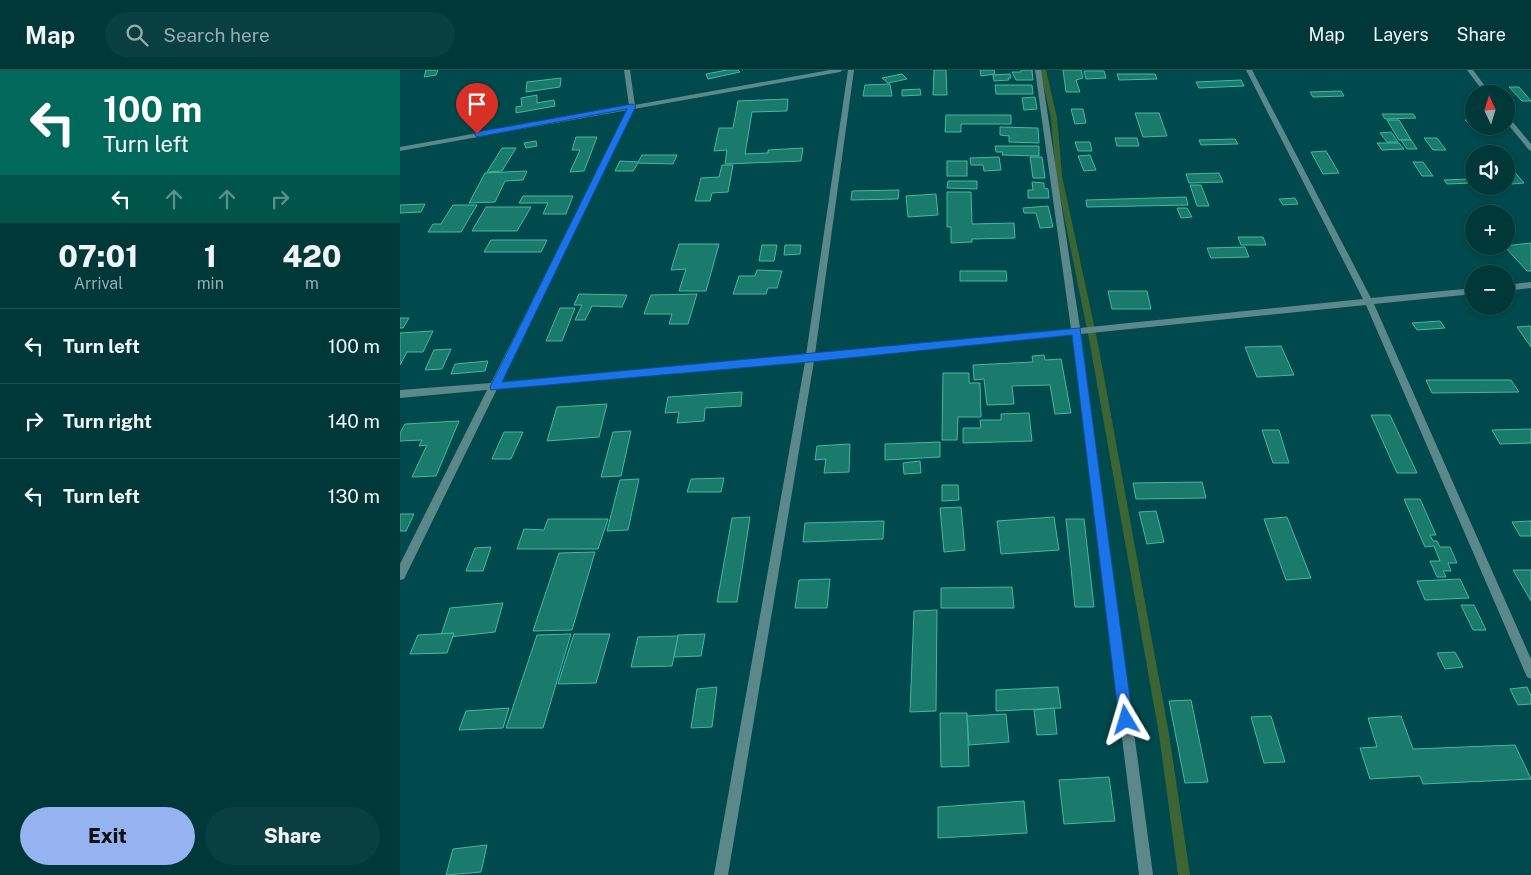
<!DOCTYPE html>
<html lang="en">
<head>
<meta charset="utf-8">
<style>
	:root { --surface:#00383a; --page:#0a3f42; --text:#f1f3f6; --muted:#95acaf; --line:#225254; --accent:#95b2f1 }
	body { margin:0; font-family:"Public Sans",sans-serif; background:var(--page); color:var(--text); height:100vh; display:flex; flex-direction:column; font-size:19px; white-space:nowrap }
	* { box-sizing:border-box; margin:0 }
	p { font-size:16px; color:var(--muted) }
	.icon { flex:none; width:28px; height:28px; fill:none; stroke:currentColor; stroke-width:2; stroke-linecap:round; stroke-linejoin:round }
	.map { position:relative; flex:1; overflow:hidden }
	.details { display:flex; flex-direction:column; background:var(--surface); width:400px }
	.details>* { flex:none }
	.top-card { background:#00695c; color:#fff; overflow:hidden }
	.needle { width:32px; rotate:356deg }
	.controls { position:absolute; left:1065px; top:15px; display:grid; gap:10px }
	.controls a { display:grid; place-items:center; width:50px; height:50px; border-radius:50%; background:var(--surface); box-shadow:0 2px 8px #0003,0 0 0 1px var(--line); font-size:25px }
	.pin { position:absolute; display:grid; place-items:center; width:42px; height:42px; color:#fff; margin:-51px -21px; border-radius:50% 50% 50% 0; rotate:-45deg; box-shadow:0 0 5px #0007 }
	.pin .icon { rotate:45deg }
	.me { position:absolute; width:55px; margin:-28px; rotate:353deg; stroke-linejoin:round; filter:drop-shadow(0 0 4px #0008) }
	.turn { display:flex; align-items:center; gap:18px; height:105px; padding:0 20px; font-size:22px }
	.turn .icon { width:65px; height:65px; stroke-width:2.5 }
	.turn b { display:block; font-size:35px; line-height:42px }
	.lanes { display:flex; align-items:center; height:48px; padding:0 20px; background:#0003; justify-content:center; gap:25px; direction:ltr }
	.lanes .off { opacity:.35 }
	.eta { display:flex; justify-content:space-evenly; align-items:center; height:85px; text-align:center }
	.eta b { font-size:30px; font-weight:800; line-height:35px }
	.action { display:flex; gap:10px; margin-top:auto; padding:10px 20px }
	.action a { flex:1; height:58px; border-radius:30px; background:var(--accent); color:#111; font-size:20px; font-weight:800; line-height:58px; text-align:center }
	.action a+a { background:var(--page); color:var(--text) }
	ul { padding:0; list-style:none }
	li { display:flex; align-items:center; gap:15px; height:75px; padding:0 20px; border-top:1px solid var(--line) }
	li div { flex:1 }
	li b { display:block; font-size:19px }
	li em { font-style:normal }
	header { display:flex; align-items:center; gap:30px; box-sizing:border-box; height:70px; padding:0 25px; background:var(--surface); border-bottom:1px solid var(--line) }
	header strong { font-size:24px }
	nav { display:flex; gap:28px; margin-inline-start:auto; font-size:18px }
	.search { width:350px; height:45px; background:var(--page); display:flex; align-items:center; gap:12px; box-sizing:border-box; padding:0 18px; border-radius:28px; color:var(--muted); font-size:19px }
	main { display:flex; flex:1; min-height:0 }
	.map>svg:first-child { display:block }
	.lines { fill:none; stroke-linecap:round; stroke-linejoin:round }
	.stream { fill:#3d6534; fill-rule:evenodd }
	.building { fill:#1a7b6d; stroke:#45b7a4 }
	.minor { fill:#5d888b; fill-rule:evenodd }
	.tertiary { fill:#5d888b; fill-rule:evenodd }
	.route { fill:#1a73e8; stroke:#114b97 }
</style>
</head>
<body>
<header>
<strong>Map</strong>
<div class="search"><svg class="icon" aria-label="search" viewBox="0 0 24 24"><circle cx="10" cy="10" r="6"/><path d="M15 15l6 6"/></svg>Search here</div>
<nav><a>Map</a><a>Layers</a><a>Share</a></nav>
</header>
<main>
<section class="details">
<div class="top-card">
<div class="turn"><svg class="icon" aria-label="left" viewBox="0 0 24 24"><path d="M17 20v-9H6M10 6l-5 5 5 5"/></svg><div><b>100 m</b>Turn left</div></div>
<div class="lanes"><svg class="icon" aria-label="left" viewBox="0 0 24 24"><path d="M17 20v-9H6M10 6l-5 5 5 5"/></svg><svg class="icon off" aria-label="ahead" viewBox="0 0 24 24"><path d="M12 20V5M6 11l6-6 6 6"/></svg><svg class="icon off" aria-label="ahead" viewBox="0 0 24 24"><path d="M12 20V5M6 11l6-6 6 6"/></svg><svg class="icon off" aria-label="right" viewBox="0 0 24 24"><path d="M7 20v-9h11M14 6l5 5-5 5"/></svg></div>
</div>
<div class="eta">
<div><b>07:01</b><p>Arrival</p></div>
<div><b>1</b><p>min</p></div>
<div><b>420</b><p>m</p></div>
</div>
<ul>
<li><svg class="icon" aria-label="left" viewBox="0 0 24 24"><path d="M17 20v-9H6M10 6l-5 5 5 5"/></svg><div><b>Turn left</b></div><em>100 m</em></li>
<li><svg class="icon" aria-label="right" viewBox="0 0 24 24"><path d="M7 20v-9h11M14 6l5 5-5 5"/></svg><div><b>Turn right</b></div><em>140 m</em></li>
<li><svg class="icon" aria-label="left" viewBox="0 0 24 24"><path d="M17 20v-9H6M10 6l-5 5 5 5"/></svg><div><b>Turn left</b></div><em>130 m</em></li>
</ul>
<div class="action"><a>Exit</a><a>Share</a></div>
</section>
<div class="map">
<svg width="1131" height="805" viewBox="0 0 1131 805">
	<rect width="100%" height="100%" fill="#004a4d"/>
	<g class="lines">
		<polygon class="stream" points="640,0 646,0 657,48 662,106 698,274 769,664 790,805 778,805 759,664 690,274 656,106 651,48"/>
	</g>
	<g class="building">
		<polygon points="26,0 38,0 36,5 24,7"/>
		<polygon points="327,0 338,0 340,2 308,9 306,4"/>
		<polygon points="534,0 546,0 547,25 533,25"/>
		<polygon points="580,0 594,0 595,4 581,6"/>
		<polygon points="621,0 632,0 633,10 616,10 612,2 621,2"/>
		<polygon points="663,0 681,0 683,8 676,10 680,22 666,22"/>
		<polygon points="684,1 704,1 706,8 686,9"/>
		<polygon points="502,4 507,9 488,13 482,8"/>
		<polygon points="610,4 611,8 608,8 609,10 594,11 593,5"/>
		<polygon points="717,4 755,4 757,9 719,10"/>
		<polygon points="161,8 160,17 126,22 127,12"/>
		<polygon points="841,10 844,16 799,18 796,12"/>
		<polygon points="490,14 492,26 463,26 465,15"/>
		<polygon points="595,15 632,15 633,24 596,24"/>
		<polygon points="1109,17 1119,17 1131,31 1122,31"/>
		<polygon points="520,19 521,25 502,26 502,20"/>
		<polygon points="941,21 944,26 913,27 910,22"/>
		<polygon points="137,25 137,33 154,30 155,36 116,43 116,37 122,36 121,28"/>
		<polygon points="635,27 637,39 624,40 622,28"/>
		<polygon points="388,29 387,41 352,42 345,84 368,83 368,80 403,78 401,91 325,94 327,80 314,81 319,58 333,58 338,31"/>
		<polygon points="671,39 683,39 686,53 675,54"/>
		<polygon points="735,43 759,43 767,66 743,67"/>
		<polygon points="982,44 1013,44 1016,48 985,49"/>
		<polygon points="546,45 611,45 611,54 561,54 561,62 545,62"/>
		<polygon points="1074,49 1074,56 1081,56 1084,60 1075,60 1065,50"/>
		<polygon points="987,50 999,50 1011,70 999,70"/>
		<polygon points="600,57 638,58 639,73 609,72 609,66 600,65"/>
		<polygon points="991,62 998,72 987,72 980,63"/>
		<polygon points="176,67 197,67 184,101 170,102 180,80 172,80"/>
		<polygon points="715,68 737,68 739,76 717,76"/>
		<polygon points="1024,68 1037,68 1046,80 1033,80"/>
		<polygon points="835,69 838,74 801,75 799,70"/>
		<polygon points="1001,70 1011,70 1017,79 1007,79"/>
		<polygon points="136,71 137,76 126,78 124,73"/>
		<polygon points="675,72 690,72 692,81 678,81"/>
		<polygon points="977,73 999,73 1004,79 982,80"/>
		<polygon points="595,76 639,76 639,86 602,85 603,82 596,82"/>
		<polygon points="102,78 116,78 102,101 87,102"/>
		<polygon points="926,81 939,103 923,104 911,82"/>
		<polygon points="242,85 277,85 273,94 238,93 233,101 215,101 220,91 238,92"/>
		<polygon points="690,85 696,100 684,101 678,86"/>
		<polygon points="599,87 601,100 584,101 583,95 571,95 570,88"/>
		<polygon points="630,87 642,87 645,108 633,108"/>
		<rect x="547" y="91" width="20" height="15"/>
		<polygon points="1013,92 1023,92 1033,106 1022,106"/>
		<polygon points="1106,92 1124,113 1112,114 1106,107"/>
		<polygon points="322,95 333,95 328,122 312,123 310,131 295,131 301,108 319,107"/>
		<polygon points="127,101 123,110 105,111 95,132 69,133 85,103"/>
		<polygon points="819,103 823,112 789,113 786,104"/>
		<polygon points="1069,109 1072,113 1047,114 1044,110"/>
		<polygon points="548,111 577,111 577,119 547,118"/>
		<polygon points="632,112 644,113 644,118 648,119 649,128 628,128 628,120 633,120"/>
		<polygon points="790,115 801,115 809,136 797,136"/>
		<polygon points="499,120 498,129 451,130 452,121"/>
		<polygon points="547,122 571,122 572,154 614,153 615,168 572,169 572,172 551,173 551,157 547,157"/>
		<polygon points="536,124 538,145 508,147 506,126"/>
		<polygon points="123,126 173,126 166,144 143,144 148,133 119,133"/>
		<polygon points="786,127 788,135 687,137 686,130"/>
		<polygon points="895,128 898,134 883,135 879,129"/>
		<polygon points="25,134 21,142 0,143 0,135"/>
		<polygon points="53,135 77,135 61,162 28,162 33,154 41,154"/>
		<polygon points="648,136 653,157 640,158 636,143 624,143 623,138"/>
		<polygon points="86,137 131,137 117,161 72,161"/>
		<polygon points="777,138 787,138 792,147 781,148"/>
		<polygon points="838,167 863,167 866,175 841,175"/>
		<polygon points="91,170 147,170 141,182 84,182"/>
		<polygon points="1131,173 1131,201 1127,201 1104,176"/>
		<polygon points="279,174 319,174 306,221 279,221 286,199 271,200"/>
		<polygon points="362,175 377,175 374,191 359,191"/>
		<polygon points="385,175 401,175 400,184 384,185"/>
		<polygon points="845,177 849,187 811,188 807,178"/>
		<polygon points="357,200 382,201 377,218 368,218 366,224 333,224 339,206 355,206"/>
		<polygon points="560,201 606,201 607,211 560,211"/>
		<polygon points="708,221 747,221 751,239 712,239"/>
		<polygon points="179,224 227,225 222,237 192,236 185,250 175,250 182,235 174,235"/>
		<polygon points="297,224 288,254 269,254 272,244 244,244 251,225"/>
		<polygon points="160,238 175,238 162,271 146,271"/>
		<polygon points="0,248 9,248 3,258 0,258"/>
		<polygon points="1040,251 1045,258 1017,260 1012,253"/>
		<polygon points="1130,256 1131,257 1131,277 1117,257"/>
		<polygon points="33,261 23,282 7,282 0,295 0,263"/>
		<polygon points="881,276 894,305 857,307 845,277"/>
		<polygon points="51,279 42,299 25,300 34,280"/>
		<polygon points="644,285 645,290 661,289 671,343 655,344 650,315 612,316 614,334 587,335 584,309 574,310 573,295 633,292 632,286"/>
		<polygon points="88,291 85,301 51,304 55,294"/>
		<polygon points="543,303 569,303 569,313 580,313 581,347 558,347 557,370 542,370"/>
		<polygon points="1026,310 1111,310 1119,322 1032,323"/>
		<polygon points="342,322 341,336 305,338 304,351 277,353 279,342 265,343 268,327"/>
		<polygon points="207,334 199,367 147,371 157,337"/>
		<polygon points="629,343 632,371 563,373 563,358 581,358 580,350 601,350 601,344"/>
		<polygon points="971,345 990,345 1017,403 997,403"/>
		<polygon points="59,351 36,406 12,407 27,375 19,376 22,370 0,371 0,363 5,354"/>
		<polygon points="1131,359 1131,373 1100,374 1092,360"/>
		<polygon points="862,360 879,360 889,393 873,393"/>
		<polygon points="231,361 221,406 201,407 213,362"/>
		<polygon points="104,362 123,362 111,389 92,389"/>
		<polygon points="540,372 540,387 485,390 485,374"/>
		<polygon points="450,374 449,402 424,403 426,389 415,390 417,376"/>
		<polygon points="520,391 521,403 504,404 503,393"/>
		<polygon points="324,408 321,422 287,422 291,409"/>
		<polygon points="239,409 228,460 207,461 220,410"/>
		<polygon points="802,412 806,428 736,429 733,413"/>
		<polygon points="542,415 558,415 559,430 542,431"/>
		<polygon points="1004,429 1020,429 1036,465 1030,465 1033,471 1037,471 1040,477 1050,477 1057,493 1048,493 1051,501 1043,501 1046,507 1037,507 1030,491 1040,491 1034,476 1025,477"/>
		<polygon points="561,437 565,480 544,482 540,438"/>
		<polygon points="756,441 764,472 747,474 739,442"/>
		<polygon points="0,444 14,444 6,461 0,461"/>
		<polygon points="350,447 337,532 317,532 332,448"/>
		<polygon points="654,447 659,480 601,484 597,451"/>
		<polygon points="887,447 911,508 886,510 864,449"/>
		<polygon points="148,449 208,449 198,479 117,479 124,459 144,460"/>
		<polygon points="666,449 684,449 694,537 675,537"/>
		<polygon points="484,451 483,469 403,472 405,453"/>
		<polygon points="1131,451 1131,466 1120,466 1112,452"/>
		<polygon points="91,477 83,501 66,501 75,478"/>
		<polygon points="195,482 172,560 133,561 159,483"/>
		<polygon points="1113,500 1131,500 1131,531"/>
		<polygon points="430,509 427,538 395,538 399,510"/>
		<polygon points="1060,509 1069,528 1025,530 1017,511"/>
		<polygon points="612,517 614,538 541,538 541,518"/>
		<polygon points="103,533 95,562 40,568 50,538"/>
		<polygon points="1061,535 1074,535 1086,560 1073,560"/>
		<polygon points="537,540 536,641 510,642 514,541"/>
		<polygon points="54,563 47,583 10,584 18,565"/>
		<polygon points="171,564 143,658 106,658 137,565"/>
		<polygon points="174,564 210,564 196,613 158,614"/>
		<polygon points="305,564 301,586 274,587 278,565"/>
		<polygon points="278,566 272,596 231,597 238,567"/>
		<polygon points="1055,582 1063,597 1045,599 1037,583"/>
		<polygon points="317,617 312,657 291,658 297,619"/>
		<polygon points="658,617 661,638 596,641 596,620"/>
		<polygon points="1127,617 1131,626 1131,634 1118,635 1110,619"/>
		<polygon points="791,630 808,712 785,713 769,631"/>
		<polygon points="109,638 103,658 59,660 66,641"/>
		<polygon points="654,638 657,664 637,665 634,640"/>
		<polygon points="540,643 567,643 569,696 541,697"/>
		<polygon points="606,644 609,672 569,675 567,646"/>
		<polygon points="871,646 885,692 864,693 851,647"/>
		<polygon points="1001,646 1013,679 1115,675 1131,709 1023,714 1020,706 970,709 960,678 977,677 968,648"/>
		<polygon points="709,707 715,751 664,754 659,710"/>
		<polygon points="624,731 627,763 538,768 538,737"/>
		<polygon points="87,775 81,802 46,805 53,779"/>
	</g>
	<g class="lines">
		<g class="minor">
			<polygon points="224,0 230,0 235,36 100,312 406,285 448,0 454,0 415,284 671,259 635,0 641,0 680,258 963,229 846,0 852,0 971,228 1074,218 1074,224 974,234 1131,589 1131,609 1127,607 966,235 681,264 753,805 739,805 672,265 414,291 328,805 314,805 405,292 97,319 4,509 0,510 0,494 87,320 0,328 0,320 91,313 229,36"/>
			<polygon points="1067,0 1073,0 1091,24 1085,24"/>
			<polygon points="1106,45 1108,46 1131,74 1131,81 1129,80 1106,52"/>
			<polygon points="1131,212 1131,218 1106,221 1106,215"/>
		</g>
		<polygon class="tertiary" points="430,0 443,0 440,2 0,81 0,77"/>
	</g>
	<polygon class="route" points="232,34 236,36 102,312 680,258 733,650 731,654 726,657 721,654 719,650 672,265 410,292 91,320 90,317 227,39 77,67 74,64 77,62"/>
</svg>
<div class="controls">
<a><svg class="needle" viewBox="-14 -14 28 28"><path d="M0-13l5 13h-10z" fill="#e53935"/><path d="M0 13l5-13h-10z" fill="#95acaf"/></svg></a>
<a><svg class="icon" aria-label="sound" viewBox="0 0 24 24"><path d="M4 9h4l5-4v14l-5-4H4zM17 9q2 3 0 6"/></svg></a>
<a>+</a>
<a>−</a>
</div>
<div class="pin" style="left:77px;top:64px;background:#d93025"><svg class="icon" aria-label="arrive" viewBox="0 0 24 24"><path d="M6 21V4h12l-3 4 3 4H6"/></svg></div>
<svg class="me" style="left:726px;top:650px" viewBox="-20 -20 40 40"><path d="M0-17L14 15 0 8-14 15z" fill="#1a73e8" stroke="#fff" stroke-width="4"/></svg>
</div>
</main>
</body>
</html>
